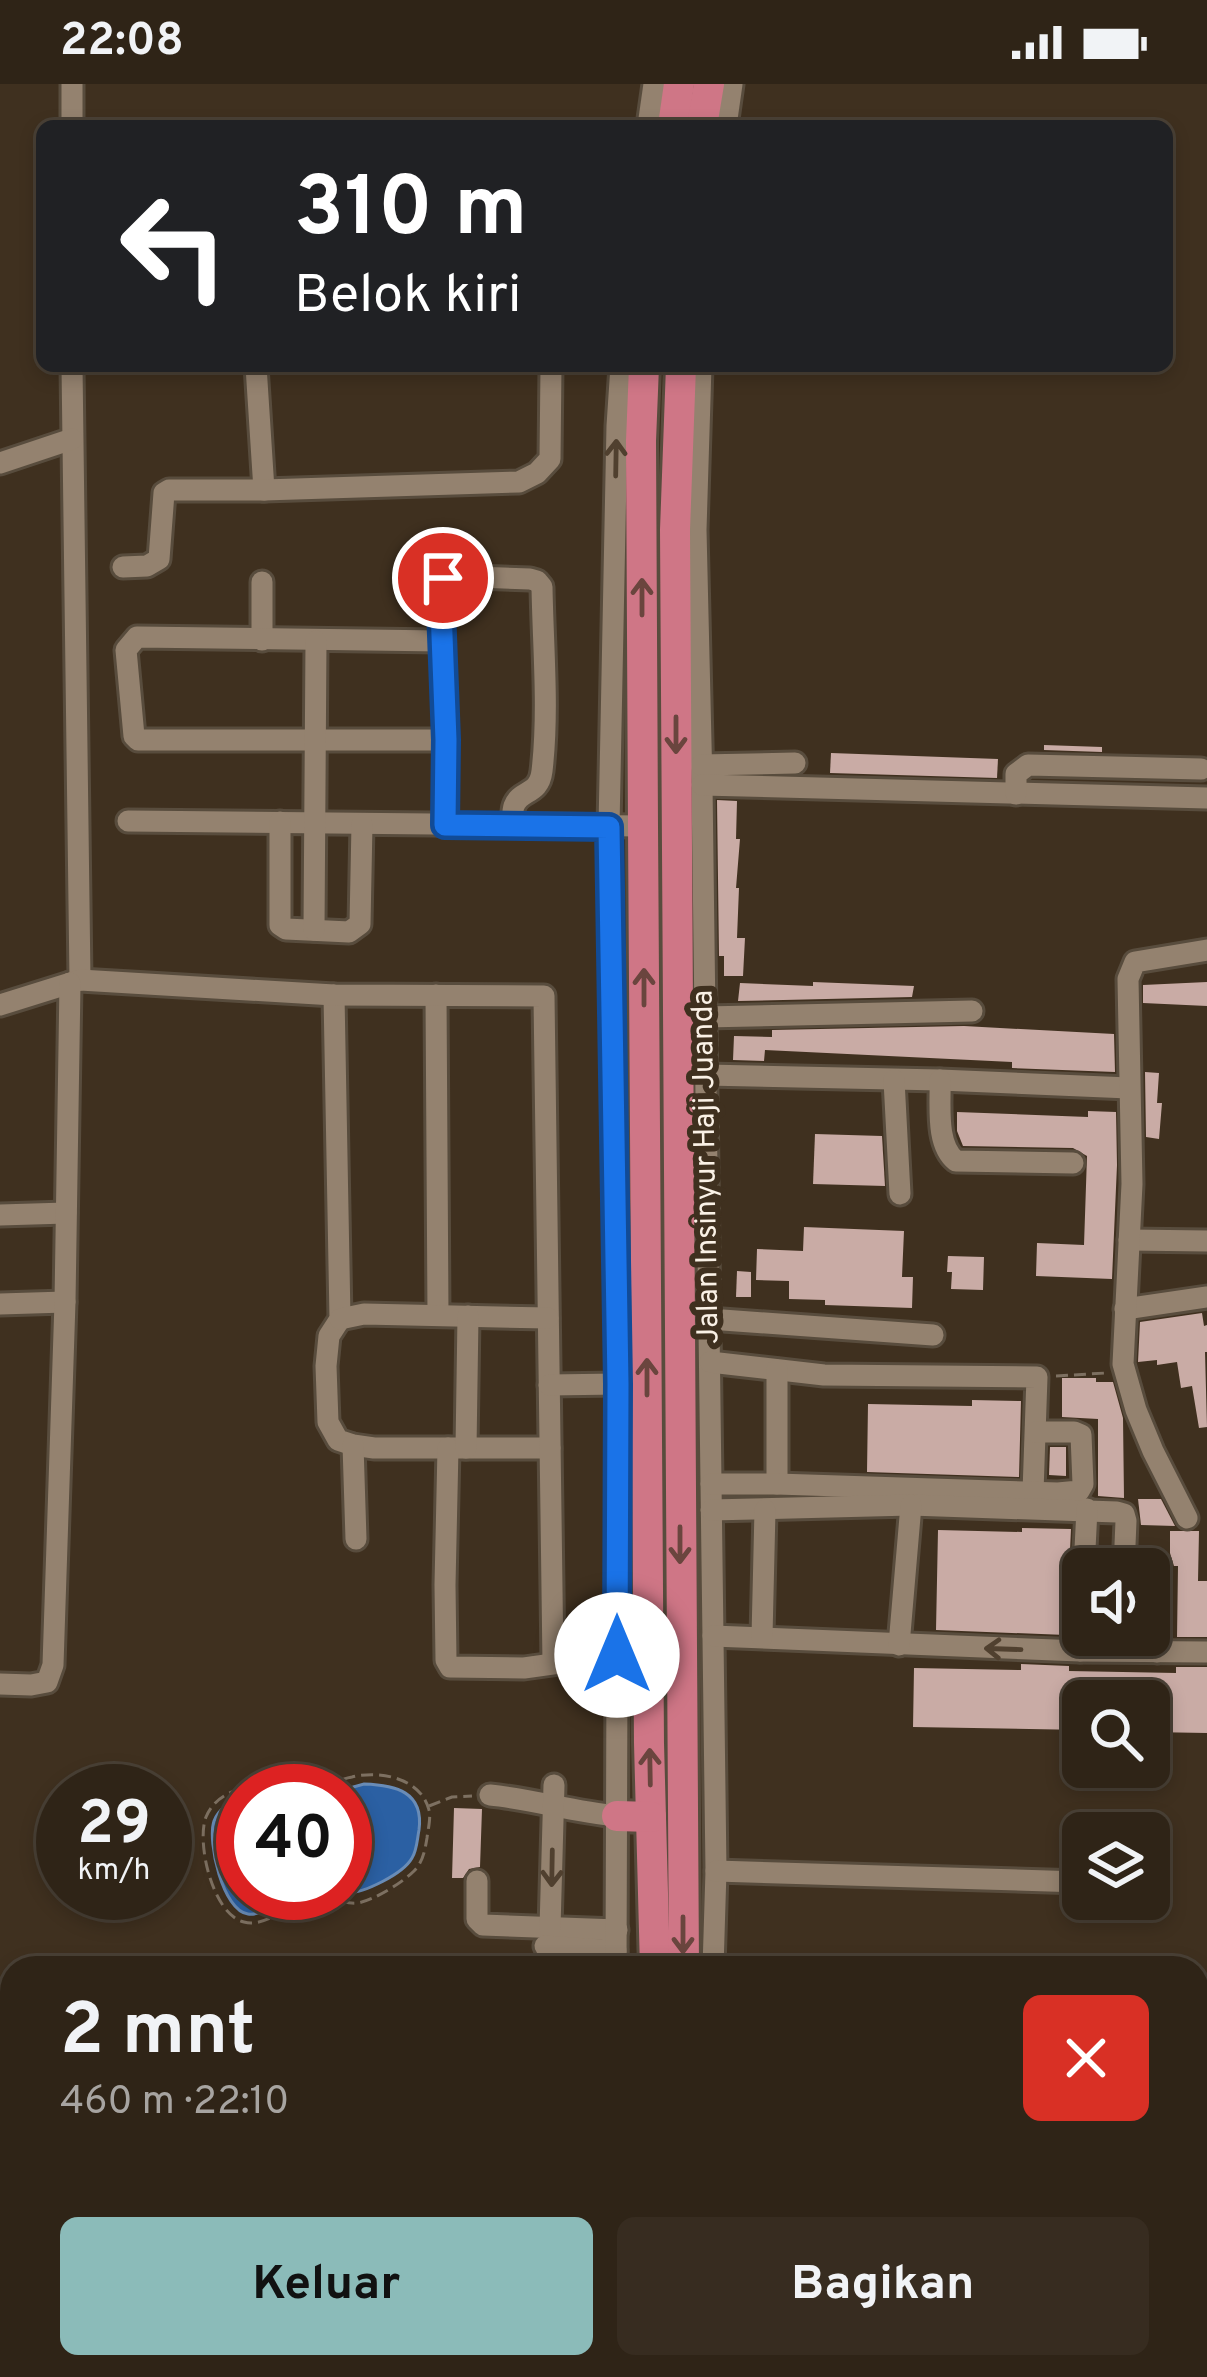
<!DOCTYPE html>
<html lang="id">
<head>
<meta charset="utf-8">
<style>
	:root { --surface:#2f2417; --page:#372c20; --text:#f1f3f6; --muted:#a7a4a1; --line:#4a4136; --accent:#8bbbb9 }
	body { margin:0; font-family:Overpass,sans-serif; background:var(--page); color:var(--text); height:100vh; display:flex; flex-direction:column; font-size:45px; white-space:nowrap }
	* { box-sizing:border-box; margin:0 }
	p { font-size:39px; color:var(--muted) }
	.icon { flex:none; width:66px; height:66px; fill:none; stroke:currentColor; stroke-width:2; stroke-linecap:round; stroke-linejoin:round }
	.map { position:relative; flex:1; overflow:hidden }
	.sheet { position:absolute; left:0px; top:1872px; width:1209px; height:423px; display:flex; flex-direction:column; background:var(--surface); border-radius:36px 36px 0 0; box-shadow:0 6px 18px #0003,0 0 0 3px var(--line) }
	.sheet>* { flex:none }
	.banner { position:absolute; left:36px; top:36px; width:1137px; height:252px; border-radius:18px; box-shadow:0 6px 18px #0003,0 0 0 3px var(--line); background:#202124; color:#fff; overflow:hidden }
	.fabs { position:absolute; left:1062px; top:1464px; display:grid; gap:24px }
	.fabs a { display:grid; place-items:center; width:108px; height:108px; border-radius:18px; background:var(--surface); box-shadow:0 6px 18px #0003,0 0 0 3px var(--line); font-size:60px }
	.speed { position:absolute; left:36px; top:1680px; display:flex; gap:24px; font-size:60px; font-weight:700; text-align:center }
	.speed>* { display:grid; place-content:center; width:156px; height:156px; border-radius:50%; background:var(--surface); box-shadow:0 6px 18px #0003,0 0 0 3px var(--line); line-height:1 }
	.speed small { font-size:30px; font-weight:400 }
	.speed .limit { border:18px solid #d22; background:#fff; color:#111 }
	.pin { position:absolute; display:grid; place-items:center; width:102px; height:102px; color:#fff; margin:-51px; border:6px solid #fff; border-radius:50%; box-shadow:0 3px 12px #0007 }
	.me { position:absolute; width:132px; margin:-66px; rotate:0deg; stroke-linejoin:round; filter:drop-shadow(0 0 9px #0008) }
	.turn { display:flex; align-items:center; gap:42px; height:252px; padding:0 60px; font-size:54px }
	.turn .icon { width:156px; height:156px; stroke-width:2.5 }
	.turn b { display:block; font-size:84px; line-height:102px }
	.round { display:grid; place-items:center; flex:none; width:126px; height:126px; border-radius:18px; background:var(--page) }
	.head { display:flex; align-items:center; justify-content:space-between; height:204px; padding:0 60px }
	h1 { font-size:72px; font-weight:700; line-height:90px }
	.primary-button { display:flex; gap:24px; margin-top:auto; padding:24px 60px }
	.primary-button a { flex:1; height:138px; border-radius:18px; background:var(--accent); color:#111; font-size:48px; font-weight:700; line-height:138px; text-align:center }
	.primary-button a+a { background:var(--page); color:var(--text) }
	.status { display:flex; justify-content:space-between; align-items:center; height:84px; padding:0 60px; background:var(--surface); direction:ltr }
	.status svg { height:33px; fill:currentColor }
	.map>svg:first-child { display:block }
	.water { fill:#2b60a3; stroke:#698cb7; stroke-width:3 }
	.building { fill:#c9aba5 }
	.lines { fill:none; stroke-linecap:round; stroke-linejoin:round }
	.minor-casing { stroke:#584c3d; stroke-width:27 }
	.highway-casing { stroke:#584c3d; stroke-width:36 }
	.path { stroke:#7d7061; stroke-width:3; stroke-dasharray:12 6; stroke-linecap:butt }
	.minor { stroke:#94826f; stroke-width:21 }
	.highway { stroke:#cf7686; stroke-width:30 }
	.oneway { stroke:#50402f }
	.oneway2 { stroke:#6a453e }
	.route-casing { stroke:#114b97; stroke-width:30 }
	.route { stroke:#1a73e8; stroke-width:21 }
	.labels { text-anchor:middle; dominant-baseline:central; stroke-width:12; stroke-linejoin:round; paint-order:stroke }
	.street-label { font-size:30px; fill:#faf1e6; stroke:#3f301f }
</style>
</head>
<body>
<div class="status"><b>22:08</b><svg viewBox="0 0 49 12"><path d="M0 12V9h3v3zM5 12V6h3v6zM10 12V3h3v9zM15 12V0h3v12zM26 1h20v11H26zM47 4h2v5h-2z"/></svg></div>
<div class="map">
<svg width="1207" height="2293" viewBox="0 0 1207 2293">
	<rect width="100%" height="100%" fill="#3f301f"/>
	<g class="water">
		<path d="M364,1700C396,1701 424,1708 419,1746C417,1756 417,1766 412,1774C403,1790 364,1809 347,1809L345,1707H339Z"/>
		<path d="M243,1714V1809H302C287,1815 264,1832 248,1830C223,1827 207,1758 214,1737C219,1723 231,1719 243,1714Z"/>
	</g>
	<g class="building">
		<polygon points="1044,661 1102,663 1102,668 1044,666"/>
		<polygon points="831,669 998,675 997,694 830,689"/>
		<polygon points="717,716 737,717 736,755 740,755 736,804 739,804 737,854 745,854 743,892 724,892 724,872 719,872"/>
		<polygon points="813,898 914,902 912,913 738,917 740,899 813,902"/>
		<polygon points="1207,898 1207,922 1143,919 1143,901"/>
		<polygon points="964,942 1114,950 1115,988 1012,984 1012,978 765,966 764,977 733,976 734,952 772,953 772,946"/>
		<polygon points="1145,988 1159,989 1157,1019 1162,1019 1159,1055 1146,1053"/>
		<polygon points="1088,1027 1116,1028 1117,1081 1112,1195 1036,1192 1037,1159 1084,1161 1087,1072 1073,1064 963,1062 957,1047 957,1028 1088,1033"/>
		<polygon points="815,1050 882,1052 885,1102 813,1100"/>
		<polygon points="804,1143 904,1147 902,1193 913,1193 912,1224 825,1221 825,1216 789,1215 789,1197 756,1196 757,1165 803,1167"/>
		<polygon points="948,1172 984,1173 983,1206 951,1205 952,1188 947,1188"/>
		<polygon points="737,1187 751,1188 751,1213 736,1213"/>
		<polygon points="1202,1229 1204,1242 1207,1241 1207,1268 1205,1268 1207,1343 1199,1344 1192,1302 1181,1304 1177,1278 1157,1281 1157,1276 1138,1278 1140,1238"/>
		<polygon points="1062,1294 1096,1294 1096,1298 1113,1298 1123,1334 1124,1414 1098,1412 1098,1335 1062,1333"/>
		<polygon points="972,1316 1021,1317 1019,1393 867,1388 868,1320 972,1322"/>
		<polygon points="1050,1363 1066,1363 1066,1392 1049,1391"/>
		<polygon points="1138,1415 1161,1415 1175,1442 1141,1441"/>
		<polygon points="1022,1444 1071,1445 1066,1551 936,1546 938,1446 1022,1448"/>
		<polygon points="1170,1447 1199,1447 1198,1497 1207,1497 1207,1553 1177,1553 1178,1482 1174,1482 1170,1469"/>
		<polygon points="1021,1580 1069,1582 1069,1587 1176,1589 1176,1583 1207,1583 1207,1649 1149,1648 1149,1617 1083,1617 1083,1646 913,1643 914,1584 1021,1586"/>
		<polygon points="454,1724 482,1725 480,1783 469,1785 463,1794 452,1794"/>
	</g>
	<g class="lines">
		<g class="minor-casing">
			<g id="minor">
				<polyline points="72,0 72,42"/>
				<polyline points="648,42 654,0"/>
				<polyline points="726,42 732,0"/>
				<polyline points="72,282 80,896"/>
				<polyline points="256,282 264,406"/>
				<polyline points="701,282 696,446 702,701 716,1787 713,1884"/>
				<polyline points="0,379 72,355"/>
				<polyline points="123,483 147,482 159,475 164,409 169,406 264,406 519,398 537,389 550,375 551,282"/>
				<polyline points="262,498 262,556"/>
				<polyline points="442,557 137,553 126,566 134,652 138,656 446,656"/>
				<polyline points="701,681 795,679"/>
				<polyline points="702,701 1207,714"/>
				<polyline points="1016,710 1016,690 1028,681 1201,685"/>
				<polyline points="128,737 643,742"/>
				<polyline points="280,738 280,841 286,845 349,848 360,840 362,740"/>
				<path d="M445,741L446,656L440,499L448,492L530,495L537,497L542,503C543,563 549,627 542,687C539,712 520,705 514,722C512,728 513,735 512,742"/>
				<polyline points="314,846 316,557"/>
				<polyline points="334,911 340,1235 329,1252 326,1282 328,1338 338,1356 353,1361 374,1364 550,1364"/>
				<polyline points="436,911 438,1231"/>
				<polyline points="0,921 80,896 334,911 544,912 553,1579"/>
				<polyline points="705,933 972,927"/>
				<polyline points="706,991 940,996 1129,1004"/>
				<polyline points="894,996 900,1110"/>
				<path d="M940,996C941,1020 935,1060 956,1077L1073,1079"/>
				<polyline points="0,1131 66,1129"/>
				<polyline points="1129,1156 1207,1157"/>
				<polyline points="0,1220 65,1218"/>
				<polyline points="1125,1225 1207,1213"/>
				<polyline points="340,1235 364,1230 548,1234"/>
				<polyline points="709,1235 933,1251"/>
				<polyline points="710,1278 824,1291 1037,1293 1033,1408"/>
				<polyline points="777,1286 777,1400"/>
				<polyline points="549,1301 618,1300"/>
				<polyline points="353,1361 356,1455"/>
				<polyline points="448,1364 445,1501 446,1576 450,1583 524,1584 617,1571"/>
				<polyline points="466,1364 468,1232"/>
				<polyline points="711,1400 777,1400 1058,1409 1079,1407 1083,1400 1081,1351 1074,1348 1036,1348"/>
				<polyline points="711,1426 911,1421 1117,1428 1124,1430 1126,1437 1124,1485"/>
				<polyline points="1187,1434 1153,1367 1136,1326 1123,1280 1132,1100 1128,895 1135,878 1207,866"/>
				<polyline points="1084,1485 1087,1425"/>
				<polyline points="713,1552 1080,1567 1207,1568"/>
				<polyline points="762,1553 765,1426"/>
				<polyline points="899,1561 911,1421"/>
				<polyline points="1080,1567 1083,1500"/>
				<polyline points="1157,1568 1159,1479"/>
				<polyline points="0,1600 31,1601 47,1598 53,1581 65,1218 70,899"/>
				<path d="M490,1711C533,1715 573,1728 617,1732"/>
				<polyline points="716,1787 1081,1798"/>
				<polyline points="477,1797 477,1835 483,1841 617,1846"/>
				<polyline points="550,1844 554,1701"/>
				<polyline points="545,1862 616,1867"/>
				<polyline points="616,1884 618,1300 609,743 617,342 621,282"/>
				<polyline points="1197,1981 1207,1992"/>
				<polyline points="8,2120 12,2122"/>
				<polyline points="1197,2172 1207,2173"/>
				<polyline points="249,2283 277,2293"/>
				<polyline points="628,2283 628,2293"/>
				<polyline points="717,2283 718,2293"/>
			</g>
		</g>
		<g class="highway-casing">
			<g id="highway">
				<polyline points="673,42 679,0"/>
				<polyline points="702,42 709,0"/>
				<polyline points="644,282 641,357 643,742 649,1659 655,1884"/>
				<polyline points="681,282 675,446 684,1884"/>
				<polyline points="617,1732 651,1733"/>
				<polyline points="669,2283 670,2293"/>
				<polyline points="691,2283 692,2293"/>
			</g>
		</g>
		<g class="path">
			<polyline points="1056,1292 1106,1289"/>
			<path d="M276,1707C260,1701 247,1702 232,1708C220,1713 211,1721 206,1733C196,1759 213,1831 244,1838C259,1842 274,1832 287,1826C301,1820 315,1811 331,1814C340,1816 347,1820 358,1819C374,1816 402,1799 414,1787C423,1778 425,1766 427,1754C428,1745 431,1735 429,1726C421,1694 380,1686 352,1693C340,1695 329,1702 318,1707"/>
			<polyline points="429,1722 452,1713 472,1712"/>
		</g>
		<use href="#minor" class="minor"/>
		<use href="#highway" class="highway"/>
	</g>
	<defs><path id="oneway-shaft" d="M-6 0H5M1.5-3L5.5 0L1.5 3" fill="none" stroke-width="1.6" stroke-linecap="round" stroke-linejoin="round" transform="scale(3)"/></defs>
	<g class="oneway">
		<use href="#oneway-shaft" transform="translate(616 374) rotate(-89)"/>
		<use href="#oneway-shaft" transform="translate(1003 1565) rotate(-178)"/>
		<use href="#oneway-shaft" transform="translate(552 1784) rotate(91)"/>
	</g>
	<g class="oneway2">
		<use href="#oneway-shaft" transform="translate(642 513) rotate(-90)"/>
		<use href="#oneway-shaft" transform="translate(676 651) rotate(90)"/>
		<use href="#oneway-shaft" transform="translate(644 903) rotate(-90)"/>
		<use href="#oneway-shaft" transform="translate(647 1293) rotate(-90)"/>
		<use href="#oneway-shaft" transform="translate(680 1461) rotate(90)"/>
		<use href="#oneway-shaft" transform="translate(650 1683) rotate(-91)"/>
		<use href="#oneway-shaft" transform="translate(683 1851) rotate(90)"/>
	</g>
	<g class="lines">
		<g class="route-casing">
			<polyline id="route" points="443,494 440,499 446,656 445,741 609,743 618,1300 617,1571"/>
		</g>
		<use href="#route" class="route"/>
	</g>
	<g class="labels">
		<g class="street-label">
			<text transform="translate(707 1083) rotate(-91)">Jalan Insinyur Haji Juanda</text>
		</g>
	</g>
</svg>
<div class="fabs">
<a><svg class="icon" aria-label="sound" viewBox="0 0 24 24"><path d="M4 9h4l5-4v14l-5-4H4zM17 9q2 3 0 6"/></svg></a>
<a><svg class="icon" aria-label="search" viewBox="0 0 24 24"><circle cx="10" cy="10" r="6"/><path d="M15 15l6 6"/></svg></a>
<a><svg class="icon" aria-label="layers" viewBox="0 0 24 24"><path d="M12 4l9 5-9 5-9-5zM3 14l9 5 9-5"/></svg></a>
</div>
<div class="speed"><div>29<small>km/h</small></div><div class="limit">40</div></div>
<div class="pin" style="left:443px;top:494px;background:#d93025"><svg class="icon" aria-label="arrive" viewBox="0 0 24 24"><path d="M6 21V4h12l-3 4 3 4H6"/></svg></div>
<svg class="me" style="left:617px;top:1571px" viewBox="-20 -20 40 40"><circle r="19" fill="#fff"/><path d="M0-13L10 11 0 6-10 11z" fill="#1a73e8"/></svg>
<div class="banner">
<div class="turn"><svg class="icon" aria-label="left" viewBox="0 0 24 24"><path d="M17 20v-9H6M10 6l-5 5 5 5"/></svg><div><b>310 m</b>Belok kiri</div></div>
</div>
<section class="sheet">
<div class="head"><div><h1>2 mnt</h1><p>460 m · 22:10</p></div><a class="round" style="background:#d93025;color:#fff"><svg class="icon" aria-label="close" viewBox="0 0 24 24"><path d="M6 6l12 12M18 6L6 18"/></svg></a></div>
<div class="primary-button"><a>Keluar</a><a>Bagikan</a></div>
</section>
</div>
</body>
</html>
